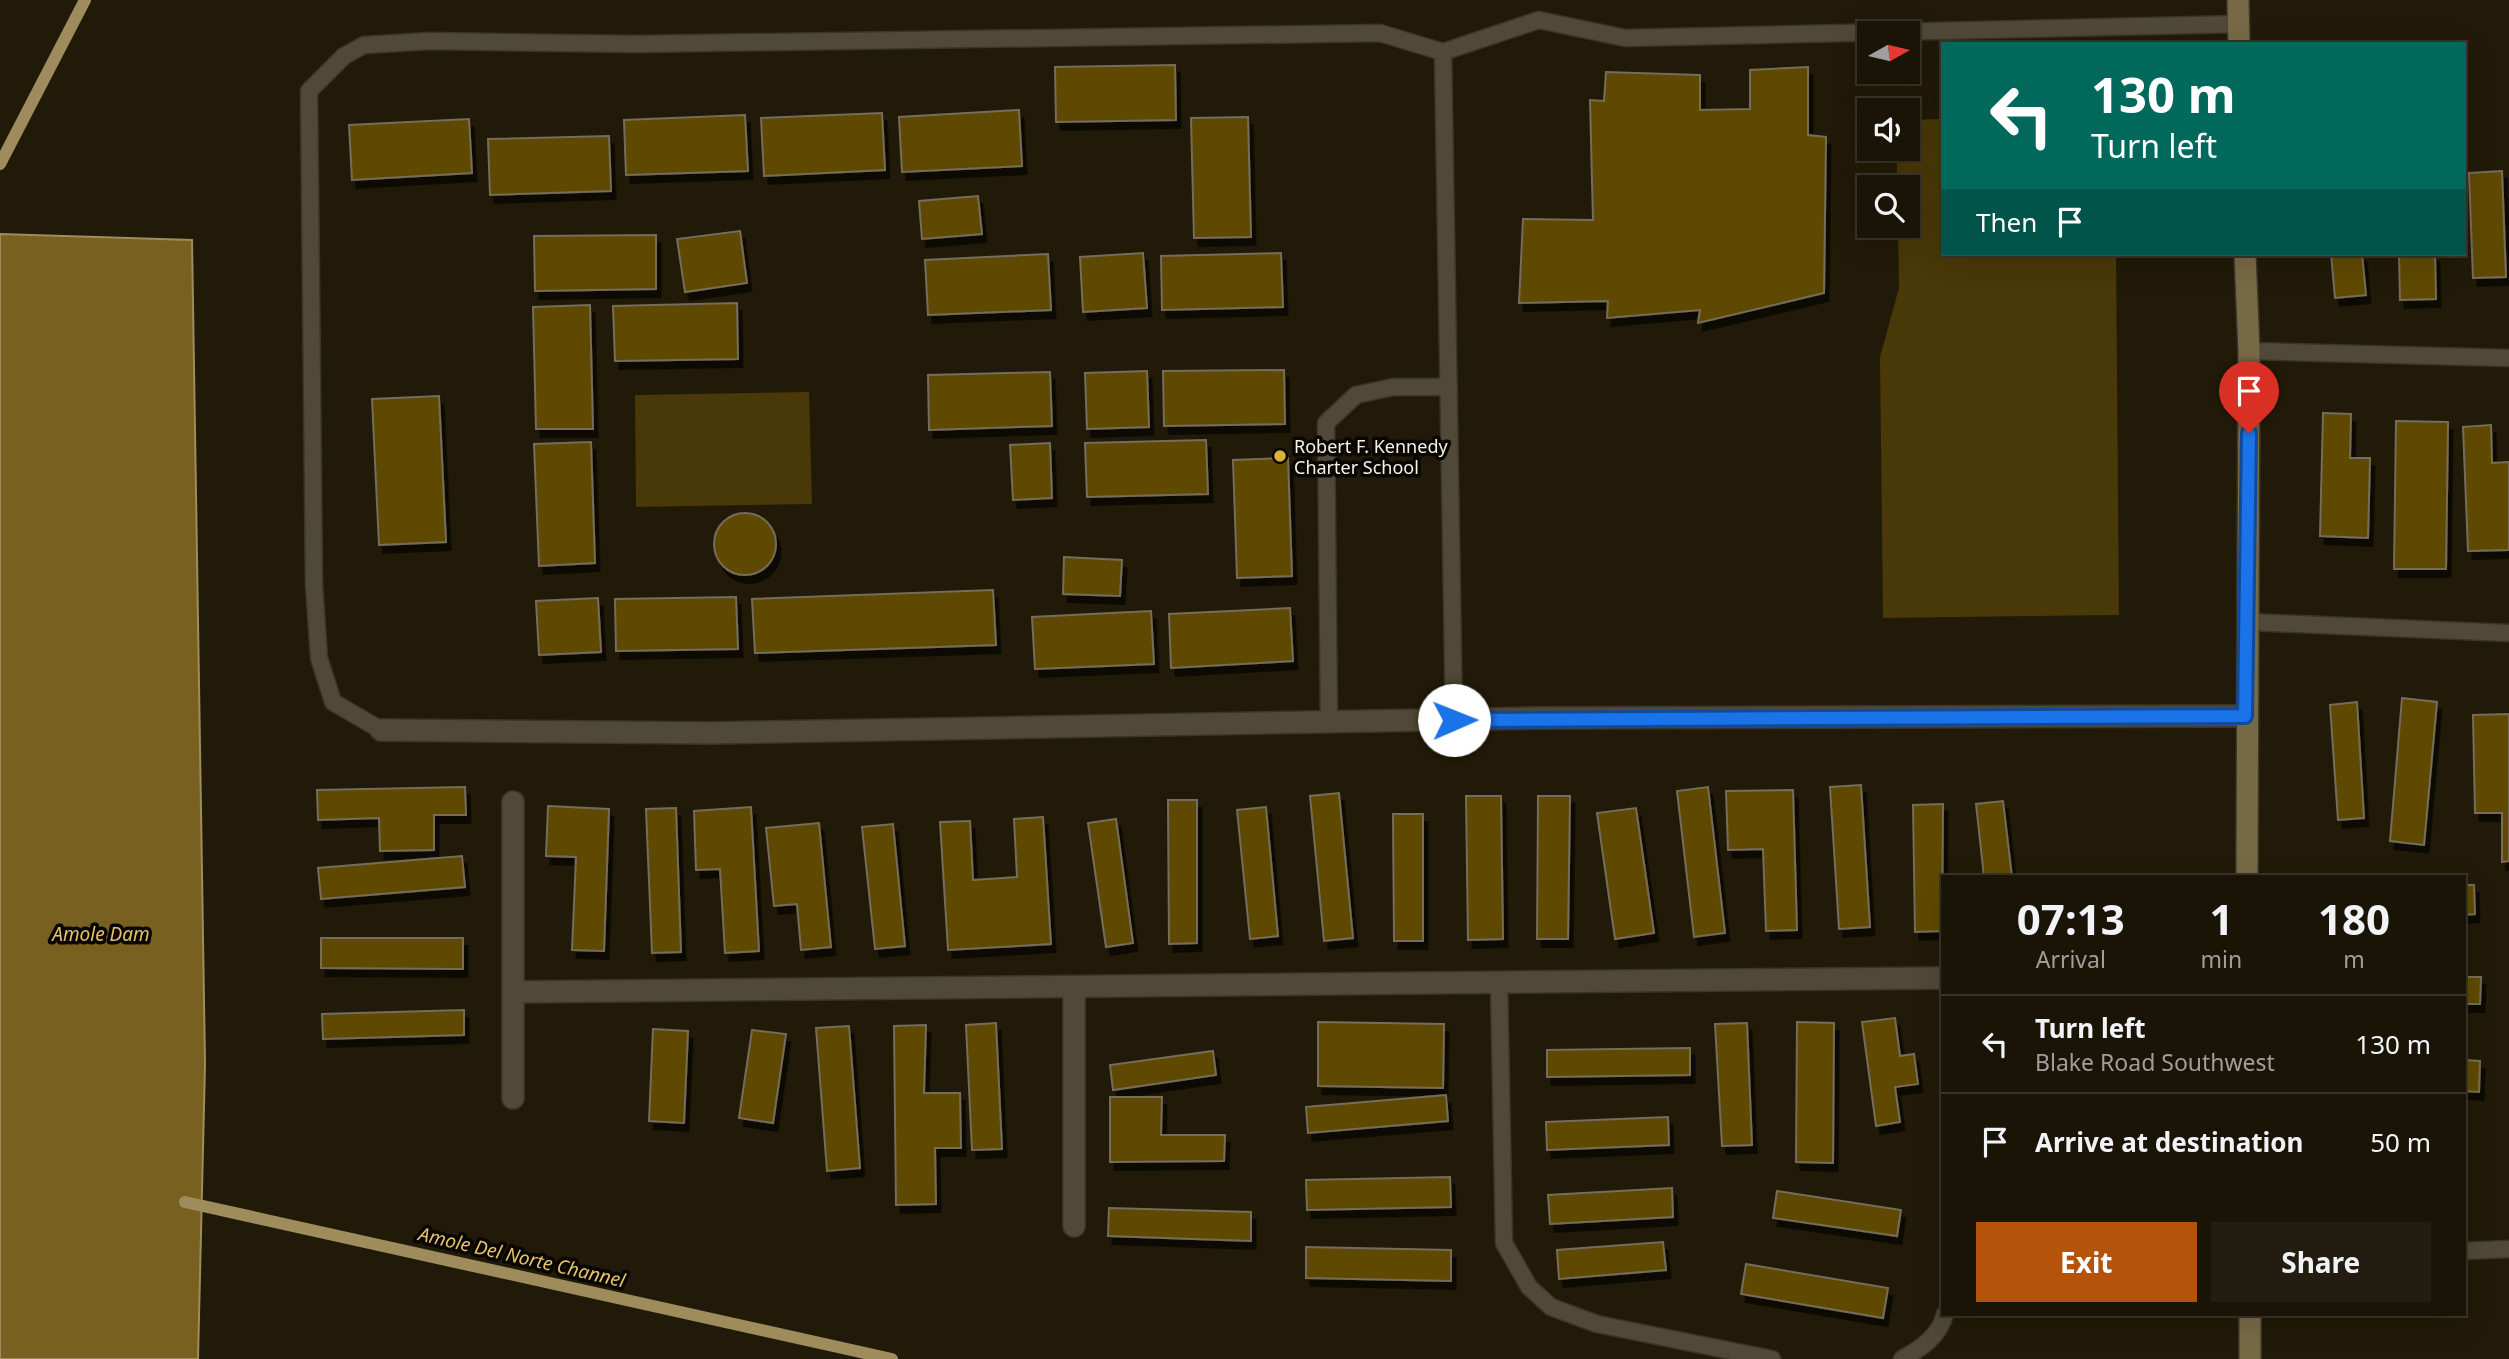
<!DOCTYPE html>
<html lang="en">
<head>
<meta charset="utf-8">
<style>
	:root { --surface:#191406; --page:#221d10; --text:#f1f3f6; --muted:#9f9e9b; --line:#373328; --accent:#b45309 }
	body { margin:0; font-family:"Noto Sans",sans-serif; background:var(--page); color:var(--text); height:100vh; display:flex; flex-direction:column; font-size:26px; white-space:nowrap }
	* { box-sizing:border-box; margin:0 }
	p { font-size:23px; color:var(--muted) }
	.icon { flex:none; width:38px; height:38px; fill:none; stroke:currentColor; stroke-width:2; stroke-linecap:round; stroke-linejoin:round }
	.map { position:relative; flex:1; overflow:hidden }
	.panel { position:absolute; left:1941px; top:875px; width:525px; height:441px; display:flex; flex-direction:column; background:var(--surface); border-radius:0px; box-shadow:0 7px 28px #0002,0 0 0 2px var(--line) }
	.panel>* { flex:none }
	.guide { position:absolute; left:1941px; top:42px; width:525px; height:214px; border-radius:0px; box-shadow:0 7px 28px #0002,0 0 0 2px var(--line); background:#00695c; color:#fff; overflow:hidden }
	.needle { width:46px; rotate:82deg }
	.tools { position:absolute; left:1857px; top:21px; display:grid; gap:14px }
	.tools a { display:grid; place-items:center; width:63px; height:63px; border-radius:0px; background:var(--surface); box-shadow:0 7px 28px #0002,0 0 0 2px var(--line); font-size:35px }
	.pin { position:absolute; display:grid; place-items:center; width:60px; height:60px; color:#fff; margin:-72px -30px; border-radius:50% 50% 50% 0; rotate:-45deg; box-shadow:0 0 7px #0007 }
	.pin .icon { rotate:45deg }
	.me { position:absolute; width:77px; margin:-38px; rotate:89deg; stroke-linejoin:round; filter:drop-shadow(0 0 5px #0008) }
	.turn { display:flex; align-items:center; gap:24px; height:147px; padding:0 35px; font-size:32px }
	.turn .icon { width:91px; height:91px; stroke-width:2.5 }
	.turn b { display:block; font-size:49px; line-height:60px }
	.then { display:flex; align-items:center; height:66px; padding:0 35px; background:#0003; gap:14px; font-size:26px }
	.eta { display:flex; justify-content:space-evenly; align-items:center; height:119px; text-align:center }
	.eta b { font-size:42px; font-weight:700; line-height:49px }
	.button { display:flex; gap:14px; margin-top:auto; padding:14px 35px }
	.button a { flex:1; height:80px; border-radius:0px; background:var(--accent); color:#fff; font-size:28px; font-weight:700; line-height:80px; text-align:center }
	.button a+a { background:var(--page); color:var(--text) }
	ul { padding:0; list-style:none }
	li { display:flex; align-items:center; gap:21px; height:98px; padding:0 35px; border-top:2px solid var(--line) }
	li div { flex:1 }
	li b { display:block; font-size:26px }
	li em { font-style:normal }
	.map>svg:first-child { display:block }
	.green { fill:#493808 }
	.water { fill:#786021; stroke:#9e8c5c; stroke-width:2 }
	.lines { fill:none; stroke-linecap:round; stroke-linejoin:round }
	.stream { stroke:#9e8c5c; stroke-width:12 }
	.building { fill:#5f4800; stroke:#756d59; stroke-width:2; filter:url(#shadow) }
	.lane-casing { stroke:#39342e; stroke-width:19 }
	.street-casing { stroke:#39342e; stroke-width:24 }
	.secondary-casing { stroke:#39342e; stroke-width:24 }
	.lane { stroke:#514937; stroke-width:16 }
	.street { stroke:#514937; stroke-width:21 }
	.secondary { stroke:#786946; stroke-width:21 }
	.route-casing { stroke:#114b97; stroke-width:18 }
	.route { stroke:#1a73e8; stroke-width:12 }
	.poi-dot { fill:#ddb133; stroke:#080502; stroke-width:2.5 }
	.labels { text-anchor:middle; dominant-baseline:central; stroke-width:7; stroke-linejoin:round; paint-order:stroke }
	.poi-label { font-size:18px; fill:#f6f1e6; stroke:#080502; text-anchor:start }
	.water-label { font-size:19px; font-style:italic; fill:#e6c369; stroke:#080502 }
</style>
</head>
<body>
<div class="map">
<svg width="2509" height="1359" viewBox="0 0 2509 1359">
	<defs>
		<filter id="shadow"><feDropShadow dx="4.5" dy="8" stdDeviation="0" flood-color="#0009"/></filter>
	</defs>
	<rect width="100%" height="100%" fill="#211a08"/>
	<g class="green">
		<polygon points="1942,119 1942,254 2116,254 2119,615 1883,618 1880,357 1899,288 1898,226 1908,226 1908,187 1897,187 1897,149 1908,149 1908,120"/>
		<polygon points="809,392 812,504 636,507 635,395"/>
	</g>
	<polygon class="water" points="0,234 192,240 205,1064 198,1359 0,1359"/>
	<g class="lines">
		<g class="stream">
			<polyline points="0,164 85,0"/>
			<polyline points="185,1202 892,1359"/>
		</g>
	</g>
	<g class="building">
		<polygon points="1175,65 1176,120 1056,122 1055,67"/>
		<polygon points="1808,67 1808,135 1826,137 1824,293 1698,323 1700,310 1607,318 1608,301 1519,303 1523,219 1593,220 1590,100 1604,101 1606,72 1700,75 1700,110 1750,109 1750,70"/>
		<polygon points="1019,110 1022,166 902,172 899,117"/>
		<polygon points="882,113 885,170 764,176 761,118"/>
		<polygon points="745,115 748,171 626,175 624,120"/>
		<polygon points="1248,117 1251,237 1194,238 1191,118"/>
		<polygon points="469,119 472,173 352,180 349,125"/>
		<polygon points="609,136 611,191 490,195 488,139"/>
		<polygon points="2502,171 2506,277 2473,278 2469,173"/>
		<polygon points="978,196 982,234 922,239 919,201"/>
		<polygon points="740,231 747,283 685,292 677,239"/>
		<polygon points="656,235 656,289 535,291 534,236"/>
		<polygon points="1143,253 1147,308 1083,312 1080,257"/>
		<polygon points="1281,253 1283,307 1162,310 1161,256"/>
		<polygon points="1048,254 1051,310 928,315 925,260"/>
		<polygon points="2331,254 2362,254 2366,295 2335,298"/>
		<polygon points="2399,254 2435,254 2436,299 2400,300"/>
		<polygon points="737,303 738,359 615,361 613,306"/>
		<polygon points="590,305 593,429 536,429 533,307"/>
		<polygon points="1284,370 1285,424 1164,426 1163,371"/>
		<polygon points="1147,371 1149,427 1087,429 1085,373"/>
		<polygon points="1050,372 1052,426 929,430 928,375"/>
		<polygon points="439,396 446,542 379,545 372,399"/>
		<polygon points="2323,413 2351,414 2350,458 2370,458 2368,538 2320,536"/>
		<polygon points="2396,421 2448,422 2446,569 2394,569"/>
		<polygon points="2491,425 2492,463 2509,462 2509,550 2468,551 2463,427"/>
		<polygon points="1206,440 1208,494 1087,497 1085,443"/>
		<polygon points="591,442 595,563 539,566 534,444"/>
		<polygon points="1050,443 1052,498 1013,500 1010,445"/>
		<polygon points="1288,458 1292,576 1237,578 1233,460"/>
		<circle cx="745" cy="544" r="31"/>
		<polygon points="1064,557 1122,560 1120,596 1063,594"/>
		<polygon points="993,590 996,645 755,653 752,599"/>
		<polygon points="736,597 738,649 616,651 615,599"/>
		<polygon points="598,598 601,652 539,655 536,601"/>
		<polygon points="1290,608 1293,661 1171,668 1169,614"/>
		<polygon points="1151,611 1154,664 1035,669 1032,617"/>
		<polygon points="2402,698 2437,702 2424,845 2390,841"/>
		<polygon points="2357,702 2364,818 2338,820 2330,705"/>
		<polygon points="2509,714 2509,861 2502,862 2502,813 2475,813 2473,715"/>
		<polygon points="1861,785 1870,927 1839,929 1830,787"/>
		<polygon points="465,787 466,815 434,815 434,850 380,851 379,818 318,820 317,790"/>
		<polygon points="1708,787 1725,933 1694,937 1677,791"/>
		<polygon points="1793,790 1797,930 1766,931 1763,849 1728,850 1726,791"/>
		<polygon points="1339,793 1353,938 1324,941 1310,796"/>
		<polygon points="1466,796 1501,796 1503,939 1468,940"/>
		<polygon points="1538,796 1570,796 1568,939 1537,939"/>
		<polygon points="1168,800 1197,800 1197,943 1169,944"/>
		<polygon points="2003,801 2012,877 1984,877 1976,804"/>
		<polygon points="1943,804 1942,931 1915,932 1913,805"/>
		<polygon points="548,806 609,809 604,951 572,950 576,857 546,856"/>
		<polygon points="751,807 759,951 725,953 720,869 696,870 694,811"/>
		<polygon points="1266,807 1278,936 1250,939 1237,810"/>
		<polygon points="676,808 681,952 652,953 646,809"/>
		<polygon points="1636,808 1654,933 1615,939 1597,813"/>
		<polygon points="1393,814 1423,814 1423,941 1394,941"/>
		<polygon points="1043,817 1051,944 948,950 940,822 970,821 973,880 1017,877 1014,819"/>
		<polygon points="1116,819 1133,943 1106,947 1088,823"/>
		<polygon points="819,823 831,947 801,950 797,904 774,906 766,828"/>
		<polygon points="893,824 905,946 875,949 862,827"/>
		<polygon points="462,856 465,887 321,899 318,868"/>
		<polygon points="2464,885 2474,885 2475,914 2464,915"/>
		<polygon points="321,938 463,938 463,969 321,968"/>
		<polygon points="2464,977 2481,977 2480,1004 2464,1004"/>
		<polygon points="464,1010 464,1035 323,1039 322,1014"/>
		<polygon points="1895,1018 1900,1056 1914,1054 1918,1084 1895,1087 1900,1122 1876,1126 1862,1022"/>
		<polygon points="1318,1022 1444,1024 1443,1088 1318,1086"/>
		<polygon points="1797,1022 1834,1023 1833,1163 1796,1162"/>
		<polygon points="996,1023 1002,1149 972,1150 966,1025"/>
		<polygon points="1747,1023 1752,1145 1722,1146 1715,1024"/>
		<polygon points="926,1025 924,1093 960,1093 961,1148 935,1148 936,1204 896,1205 894,1026"/>
		<polygon points="849,1026 860,1168 827,1171 816,1028"/>
		<polygon points="653,1029 688,1031 684,1123 649,1121"/>
		<polygon points="752,1030 786,1034 773,1123 739,1118"/>
		<polygon points="1690,1048 1690,1075 1547,1077 1547,1050"/>
		<polygon points="1213,1051 1216,1075 1113,1090 1110,1065"/>
		<polygon points="2464,1060 2480,1061 2479,1092 2464,1091"/>
		<polygon points="1446,1095 1448,1121 1308,1133 1306,1107"/>
		<polygon points="1110,1097 1162,1097 1161,1135 1225,1135 1224,1161 1110,1162"/>
		<polygon points="1668,1117 1669,1145 1547,1150 1546,1122"/>
		<polygon points="1450,1177 1451,1207 1307,1210 1306,1180"/>
		<polygon points="1672,1188 1673,1217 1550,1224 1548,1195"/>
		<polygon points="1777,1191 1901,1210 1897,1236 1773,1218"/>
		<polygon points="1109,1208 1251,1212 1251,1241 1108,1236"/>
		<polygon points="1663,1242 1666,1270 1559,1279 1557,1250"/>
		<polygon points="1306,1247 1451,1250 1451,1281 1306,1278"/>
		<polygon points="1746,1264 1888,1288 1883,1318 1741,1294"/>
	</g>
	<g class="lines">
		<g class="lane-casing">
			<g id="lane">
				<polyline points="1443,52 1454,720"/>
				<polyline points="2249,351 2509,358"/>
				<polyline points="2249,622 2509,633"/>
				<polyline points="1329,722 1326,423 1356,395 1393,387 1449,387"/>
				<polyline points="381,730 333,702 319,658 314,584 309,91 344,56 364,45 430,41 636,44 1380,33 1443,52 1539,20 1625,38 2239,24"/>
				<polyline points="1499,982 1504,1243 1529,1287 1551,1307 1597,1324 1772,1359"/>
				<polyline points="2464,1251 2509,1249"/>
				<path d="M1902,1359C1920,1349 1940,1336 1945,1314"/>
			</g>
		</g>
		<g class="street-casing">
			<g id="street">
				<polyline points="381,730 711,733 1535,718 2245,716"/>
				<polyline points="513,802 513,1098"/>
				<polyline points="513,992 1942,978"/>
				<polyline points="1074,1226 1074,987"/>
			</g>
		</g>
		<g class="secondary-casing">
			<g id="secondary">
				<polyline points="2238,0 2239,44"/>
				<polyline points="2245,254 2249,351 2247,877"/>
				<polyline points="2250,1359 2250,1314"/>
			</g>
		</g>
		<use href="#lane" class="lane"/>
		<use href="#street" class="street"/>
		<use href="#secondary" class="secondary"/>
	</g>
	<g class="lines">
		<g class="route-casing">
			<polyline id="route" points="1454,720 2245,716 2249,433"/>
		</g>
		<use href="#route" class="route"/>
	</g>
	<circle class="poi-dot" cx="1280" cy="456" r="7"/>
	<g class="labels">
		<g class="poi-label">
			<text x="1294" y="446">Robert F. Kennedy<tspan x="1294" dy="21">Charter School</tspan></text>
		</g>
		<g class="water-label">
			<text x="101" y="934">Amole Dam</text>
			<text transform="translate(522 1257) rotate(13)">Amole Del Norte Channel</text>
		</g>
	</g>
</svg>
<div class="tools">
<a><svg class="needle" viewBox="-14 -14 28 28"><path d="M0-13l5 13h-10z" fill="#e53935"/><path d="M0 13l5-13h-10z" fill="#9f9e9b"/></svg></a>
<a><svg class="icon" aria-label="sound" viewBox="0 0 24 24"><path d="M4 9h4l5-4v14l-5-4H4zM17 9q2 3 0 6"/></svg></a>
<a><svg class="icon" aria-label="search" viewBox="0 0 24 24"><circle cx="10" cy="10" r="6"/><path d="M15 15l6 6"/></svg></a>
</div>
<div class="pin" style="left:2249px;top:433px;background:#d93025"><svg class="icon" aria-label="arrive" viewBox="0 0 24 24"><path d="M6 21V4h12l-3 4 3 4H6"/></svg></div>
<svg class="me" style="left:1454px;top:720px" viewBox="-20 -20 40 40"><circle r="19" fill="#fff"/><path d="M0-13L10 11 0 6-10 11z" fill="#1a73e8"/></svg>
<div class="guide">
<div class="turn"><svg class="icon" aria-label="left" viewBox="0 0 24 24"><path d="M17 20v-9H6M10 6l-5 5 5 5"/></svg><div><b>130 m</b>Turn left</div></div>
<div class="then">Then<svg class="icon" aria-label="arrive" viewBox="0 0 24 24"><path d="M6 21V4h12l-3 4 3 4H6"/></svg></div>
</div>
<section class="panel">
<div class="eta">
<div><b>07:13</b><p>Arrival</p></div>
<div><b>1</b><p>min</p></div>
<div><b>180</b><p>m</p></div>
</div>
<ul>
<li><svg class="icon" aria-label="left" viewBox="0 0 24 24"><path d="M17 20v-9H6M10 6l-5 5 5 5"/></svg><div><b>Turn left</b><p>Blake Road Southwest</p></div><em>130 m</em></li>
<li><svg class="icon" aria-label="arrive" viewBox="0 0 24 24"><path d="M6 21V4h12l-3 4 3 4H6"/></svg><div><b>Arrive at destination</b></div><em>50 m</em></li>
</ul>
<div class="button"><a>Exit</a><a>Share</a></div>
</section>
</div>
</body>
</html>
